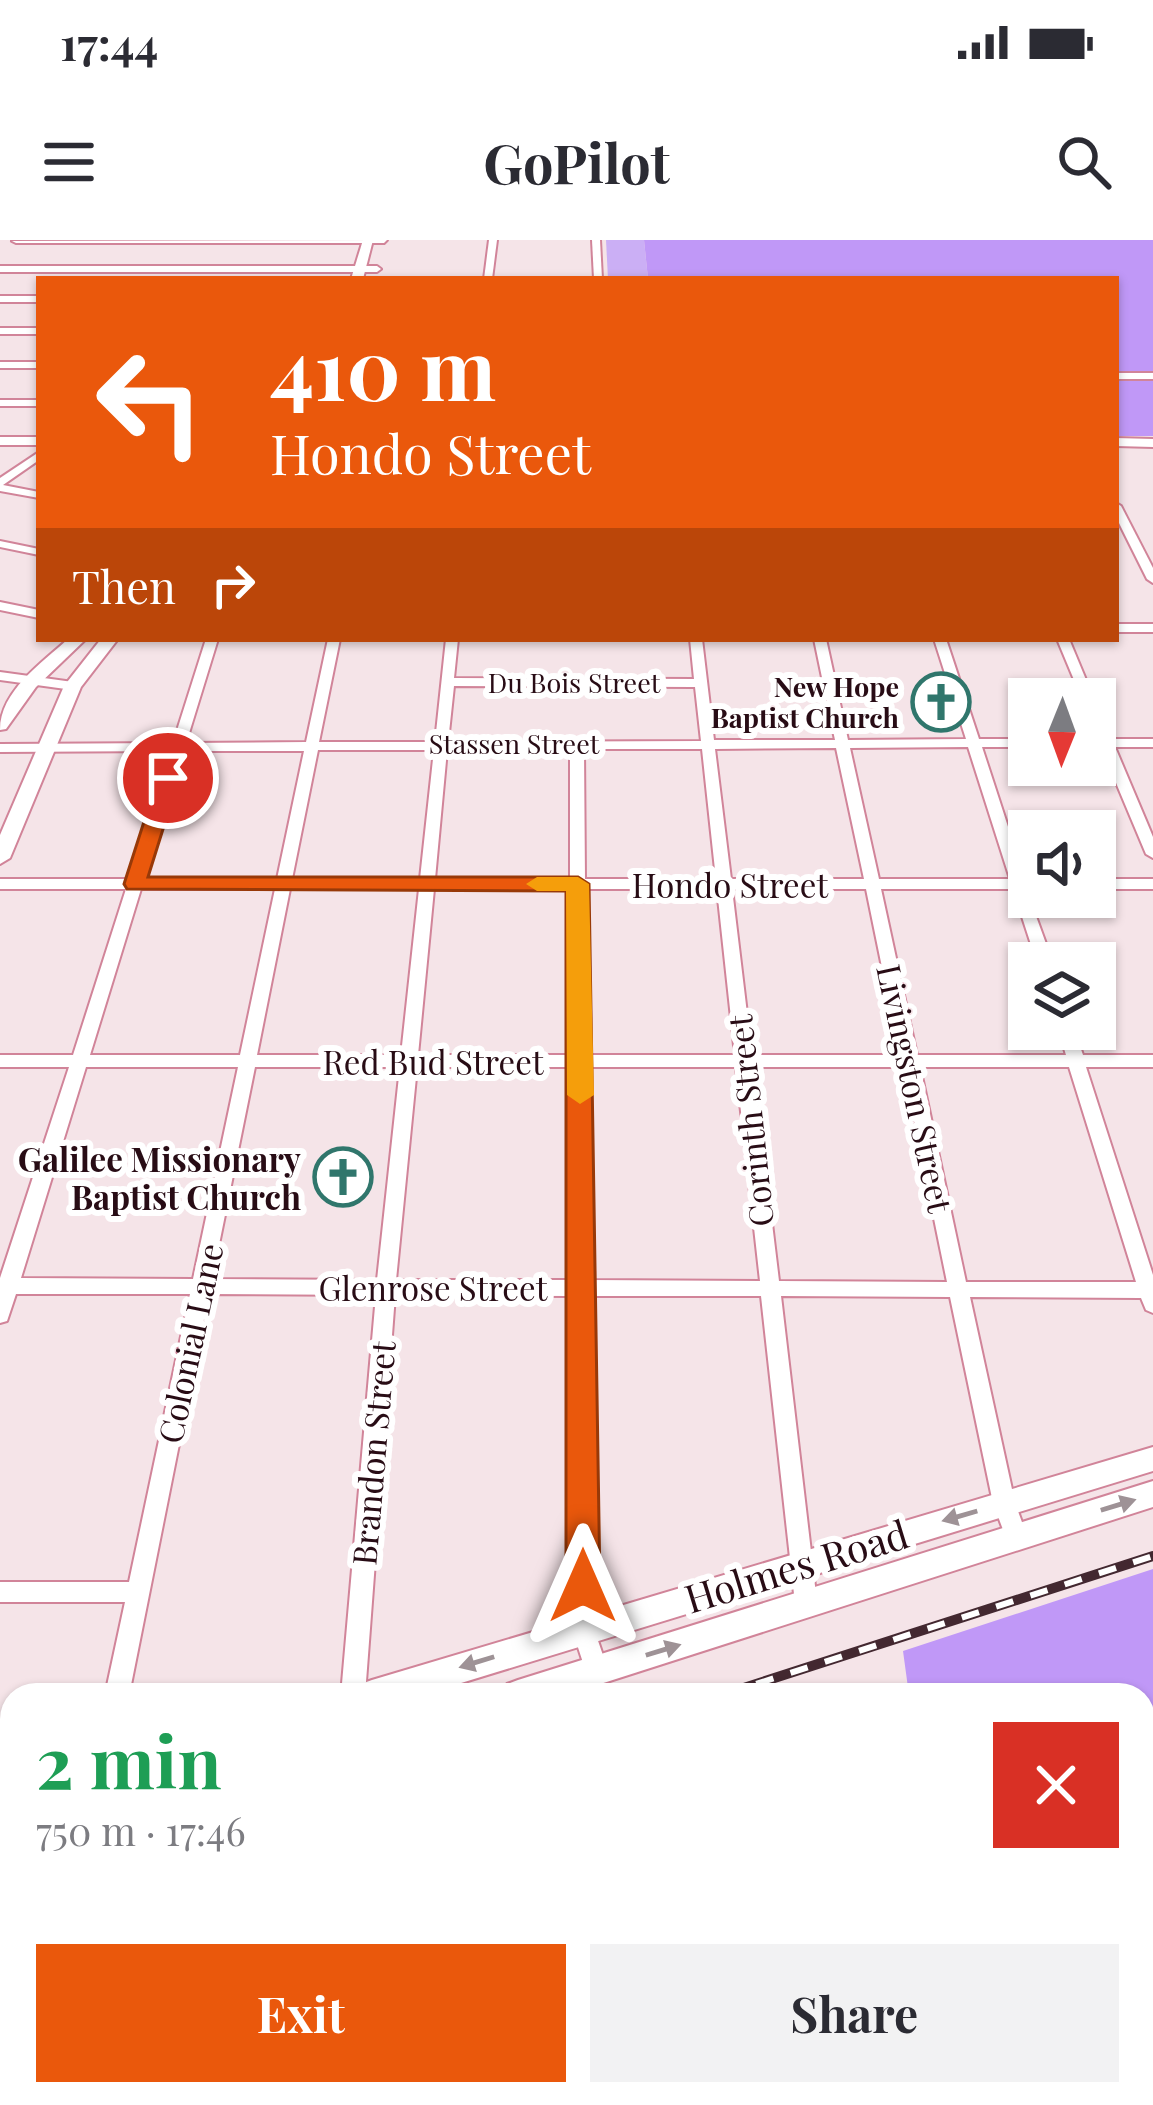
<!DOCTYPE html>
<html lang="en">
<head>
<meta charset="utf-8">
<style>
	:root { --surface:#fff; --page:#f2f2f3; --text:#2b2b33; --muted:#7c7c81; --accent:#ea580c }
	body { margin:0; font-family:"Playfair Display",serif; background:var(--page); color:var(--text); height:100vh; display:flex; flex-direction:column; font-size:45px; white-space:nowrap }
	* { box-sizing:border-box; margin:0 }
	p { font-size:39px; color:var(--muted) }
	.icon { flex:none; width:66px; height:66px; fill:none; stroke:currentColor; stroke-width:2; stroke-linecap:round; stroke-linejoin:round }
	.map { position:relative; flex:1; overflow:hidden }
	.side { position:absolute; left:0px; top:1443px; width:1155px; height:423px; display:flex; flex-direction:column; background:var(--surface); border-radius:36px 36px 0 0; box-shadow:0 3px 9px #0004 }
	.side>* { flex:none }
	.top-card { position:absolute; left:36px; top:36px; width:1083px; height:366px; border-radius:0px; box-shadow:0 3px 9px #0004; background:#ea580c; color:#fff; overflow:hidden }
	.needle { width:78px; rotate:181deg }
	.fabs { position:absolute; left:1008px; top:438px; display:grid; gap:24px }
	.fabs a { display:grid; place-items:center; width:108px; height:108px; border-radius:0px; background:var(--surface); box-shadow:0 3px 9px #0004; font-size:60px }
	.pin { position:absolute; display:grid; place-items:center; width:102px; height:102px; color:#fff; margin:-51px; border:6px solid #fff; border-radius:50%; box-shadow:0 3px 12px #0007 }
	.me { position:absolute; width:132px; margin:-66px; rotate:0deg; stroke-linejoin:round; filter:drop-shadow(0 0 9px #0008) }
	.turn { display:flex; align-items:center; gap:42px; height:252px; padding:0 36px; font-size:54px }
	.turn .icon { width:156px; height:156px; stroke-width:2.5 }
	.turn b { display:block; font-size:84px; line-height:102px }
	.then { display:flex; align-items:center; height:114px; padding:0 36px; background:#0003; gap:24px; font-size:45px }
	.round { display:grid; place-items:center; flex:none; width:126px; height:126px; border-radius:0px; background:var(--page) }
	.head { display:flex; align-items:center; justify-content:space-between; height:204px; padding:0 36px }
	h1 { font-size:72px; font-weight:700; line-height:90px; color:#1e9e55 }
	.cta { display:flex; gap:24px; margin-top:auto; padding:24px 36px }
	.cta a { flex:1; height:138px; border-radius:0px; background:var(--accent); color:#fff; font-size:48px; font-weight:700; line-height:138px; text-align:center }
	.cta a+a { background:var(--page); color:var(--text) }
	.status { display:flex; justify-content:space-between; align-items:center; height:84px; padding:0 60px; background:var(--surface); direction:ltr }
	.status svg { height:33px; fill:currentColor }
	header { display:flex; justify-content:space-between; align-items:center; height:156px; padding:0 36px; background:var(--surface); font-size:54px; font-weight:700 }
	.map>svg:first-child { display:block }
	.green { fill:#cbaff5 }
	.forest { fill:#c098f7 }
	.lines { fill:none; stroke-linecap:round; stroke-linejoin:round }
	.minor-casing { stroke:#d18499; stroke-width:4 }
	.major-casing { stroke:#d18499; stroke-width:4 }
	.minor { fill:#fff; fill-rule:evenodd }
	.major { fill:#fff; fill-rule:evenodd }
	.rail-casing { stroke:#432830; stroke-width:10 }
	.rail { stroke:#fff; stroke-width:6; stroke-dasharray:18; stroke-linecap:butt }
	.oneway { fill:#9e9296 }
	.route { fill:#ea580c; stroke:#983908; stroke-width:3 }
	.slow { fill:#f59e0b }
	.labels { text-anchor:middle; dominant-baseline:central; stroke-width:12; stroke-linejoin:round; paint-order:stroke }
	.far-street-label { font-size:27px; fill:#280c15; stroke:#fff }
	.far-poi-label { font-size:27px; font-weight:bold; fill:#280c15; stroke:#fff; text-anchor:end }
	.street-label { font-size:33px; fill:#280c15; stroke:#fff }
	.poi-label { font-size:33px; font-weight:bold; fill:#280c15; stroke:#fff; text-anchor:end }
	.near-street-label { font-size:39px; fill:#280c15; stroke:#fff }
</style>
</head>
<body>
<div class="status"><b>17:44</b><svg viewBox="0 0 49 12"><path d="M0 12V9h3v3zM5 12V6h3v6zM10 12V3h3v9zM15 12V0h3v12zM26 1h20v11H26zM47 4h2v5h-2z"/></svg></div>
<header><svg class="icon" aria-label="menu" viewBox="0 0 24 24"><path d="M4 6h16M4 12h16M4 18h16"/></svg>GoPilot<svg class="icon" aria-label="search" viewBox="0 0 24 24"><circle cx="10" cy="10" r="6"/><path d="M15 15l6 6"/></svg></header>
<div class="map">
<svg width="1153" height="1865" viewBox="0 0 1153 1865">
	<rect width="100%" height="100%" fill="#f5e4e8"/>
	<polygon class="green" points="606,0 644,0 648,39 608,39"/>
	<g class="forest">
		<polygon points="644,0 1153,0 1153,196 1116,196 1116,39 648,39"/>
		<polygon points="1153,1329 1153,1527 1151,1518 1143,1518 1143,1455 909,1455 903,1411"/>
	</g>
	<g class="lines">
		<g class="minor-casing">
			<g id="minor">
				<polygon points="387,0 384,3 16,3 12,1"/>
				<polygon points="489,0 497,0 492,39 484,39"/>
				<polygon points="592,0 600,0 602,39 594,39"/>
				<polygon points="0,26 377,26 381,29 377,32 0,32"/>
				<rect x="0" y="56" width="39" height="6"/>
				<rect x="0" y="88" width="39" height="6"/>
				<rect x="0" y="122" width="39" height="6"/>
				<rect x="1116" y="133" width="37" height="6"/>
				<rect x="0" y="160" width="39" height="6"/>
				<polygon points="39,212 39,220 3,245 39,252 39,258 0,251 0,238"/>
				<polygon points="1116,263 1121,266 1153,328 1153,343 1147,339 1116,277"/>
				<polygon points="0,301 39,309 39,315 0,307"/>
				<polygon points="0,362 39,370 39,378 0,370"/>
				<rect x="1116" y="384" width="37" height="8"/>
				<path d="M206,399H218L186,503L306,502L328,399H340L319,502H435L446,399H458L454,438L694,439L690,399H702L714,500H835L814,399H826L848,500L966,499L934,399H946L979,499H1029V507H982L1025,639H1029V657L1053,723H1037L1013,649H881L917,815H1066L1058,789H1074L1083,815H1153V827H1086L1153,1035V1073L1146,1070L1141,1058L970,1057L1015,1263L1027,1296L1024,1303L1016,1306L1008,1303L993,1263L950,1057L781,1056L817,1363L814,1370L806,1374L798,1370L795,1363L761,1056H590L594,1389L608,1430L604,1438L596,1441L588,1438L572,1389L571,1056L395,1055L365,1455H341L376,1055L209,1054L129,1455H105L125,1362H0V1342H129L190,1054H16L7,1081L0,1083V1038L69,827H0V815H73L126,649H0V639H129L170,511L0,512V504L173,503ZM454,446L695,447L701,501L448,502ZM968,507L1010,639H879L850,508ZM836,508L864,639H731L715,509ZM570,509V639H435L447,510ZM584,509H702L716,639H585ZM318,510H434L420,639H292ZM184,511H304L277,639H144ZM141,649H275L240,815H90ZM290,649H419L401,815H257ZM434,649H570L571,815H418ZM585,649H717L735,815H587ZM732,649H866L900,815H752ZM86,827H238L193,1039L21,1038ZM255,827H400L377,1040L212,1039ZM417,827H571V1040H396ZM588,827H736L760,1041L590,1040ZM753,827H903L947,1042L779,1041ZM920,827H1069L1136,1042H966Z"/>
				<polygon points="1057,399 1069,399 1094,459 1082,459"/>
				<polygon points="0,432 73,442 79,446 73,450 0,440"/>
				<polygon points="1095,472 1102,476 1111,499 1153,499 1153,507 1115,507 1153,597 1153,618 1146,614 1101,507 1095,506 1095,500 1098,499"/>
				<rect x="1095" y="639" width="58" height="10"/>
			</g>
		</g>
		<g class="major-casing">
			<g id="major">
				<polygon points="363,0 373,0 363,39 351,39"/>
				<rect x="0" y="197" width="39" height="8"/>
				<polygon points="1116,198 1153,199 1153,207 1116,206"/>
				<path d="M68,399H86L36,447L6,489L0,490C0,451 41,424 68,399Z"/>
				<polygon points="101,399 118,399 81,447 10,618 0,624 0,595 64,446"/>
				<polygon points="1153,1207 1153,1231 422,1455 356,1455 361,1444 372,1440"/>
				<polygon points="1153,1241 1153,1267 566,1455 502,1455 507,1444 518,1440"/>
				<polygon points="12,1547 12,1579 0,1584 0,1550"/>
				<polygon points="12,1594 12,1628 0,1632 0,1598"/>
			</g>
		</g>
		<use href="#minor" class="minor"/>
		<use href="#major" class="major"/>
		<g class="rail-casing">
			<g id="rail">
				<polyline points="722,1455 1153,1316"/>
				<polyline points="0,1687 12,1683"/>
			</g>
		</g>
		<use href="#rail" class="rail"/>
	</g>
	<defs><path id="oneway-solid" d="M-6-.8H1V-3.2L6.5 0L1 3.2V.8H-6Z" transform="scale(3)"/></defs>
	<g class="oneway">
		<use href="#oneway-solid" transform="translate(1118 1265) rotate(-17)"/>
		<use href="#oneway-solid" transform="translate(960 1276) rotate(164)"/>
		<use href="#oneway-solid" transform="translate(663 1410) rotate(-17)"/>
		<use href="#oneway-solid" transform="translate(477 1422) rotate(163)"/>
	</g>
	<polygon class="route" points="168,532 179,538 148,637 578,637 589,644 600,1346 595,1358 583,1362 571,1358 566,1346 566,651 127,649 124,644 158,538"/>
	<polygon class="slow" points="578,637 589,644 594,855 580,864 567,855 566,651 537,651 526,644 537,637"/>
	<defs>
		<g id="church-ring" transform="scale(3)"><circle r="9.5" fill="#fff" stroke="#30766c" stroke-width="1.5"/><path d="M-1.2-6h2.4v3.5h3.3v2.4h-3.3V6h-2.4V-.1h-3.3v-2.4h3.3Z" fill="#30766c"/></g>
	</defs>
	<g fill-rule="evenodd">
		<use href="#church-ring" x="941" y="462"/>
		<use href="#church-ring" x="343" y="937"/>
	</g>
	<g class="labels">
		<g class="far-street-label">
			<text x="574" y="442">Du Bois Street</text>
			<text x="514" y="503">Stassen Street</text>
		</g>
		<g class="far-poi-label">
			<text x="899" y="446">New Hope<tspan x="899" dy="31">Baptist Church</tspan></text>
		</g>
		<g class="street-label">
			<text x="730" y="644">Hondo Street</text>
			<text x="433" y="821">Red Bud Street</text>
			<text transform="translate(916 848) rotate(78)">Livingston Street</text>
			<text transform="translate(749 881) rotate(-96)">Corinth Street</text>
			<text x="433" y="1047">Glenrose Street</text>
			<text transform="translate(189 1103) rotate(-78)">Colonial Lane</text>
			<text transform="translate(372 1213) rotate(-85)">Brandon Street</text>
		</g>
		<g class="poi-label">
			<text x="301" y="918">Galilee Missionary<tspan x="301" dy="38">Baptist Church</tspan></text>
		</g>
		<g class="near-street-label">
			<text transform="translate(796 1325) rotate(-17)">Holmes Road</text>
		</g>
	</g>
</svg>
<div class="fabs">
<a><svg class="needle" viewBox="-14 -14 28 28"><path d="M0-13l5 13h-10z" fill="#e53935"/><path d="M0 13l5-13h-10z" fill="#7c7c81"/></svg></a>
<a><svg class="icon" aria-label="sound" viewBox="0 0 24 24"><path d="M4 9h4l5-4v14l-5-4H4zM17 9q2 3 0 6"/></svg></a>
<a><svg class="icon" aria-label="layers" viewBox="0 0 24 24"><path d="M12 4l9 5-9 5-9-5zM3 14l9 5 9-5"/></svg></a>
</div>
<div class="pin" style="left:168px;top:538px;background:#d93025"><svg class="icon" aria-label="arrive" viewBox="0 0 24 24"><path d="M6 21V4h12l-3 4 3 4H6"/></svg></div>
<svg class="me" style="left:583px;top:1346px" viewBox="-20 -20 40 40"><path d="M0-17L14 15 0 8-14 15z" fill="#ea580c" stroke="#fff" stroke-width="4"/></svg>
<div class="top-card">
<div class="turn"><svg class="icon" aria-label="left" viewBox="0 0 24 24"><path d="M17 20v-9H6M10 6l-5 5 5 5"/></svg><div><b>410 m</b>Hondo Street</div></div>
<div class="then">Then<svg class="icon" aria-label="right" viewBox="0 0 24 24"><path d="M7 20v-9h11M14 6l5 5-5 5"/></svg></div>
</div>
<section class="side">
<div class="head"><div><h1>2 min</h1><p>750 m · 17:46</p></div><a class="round" style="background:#d93025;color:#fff"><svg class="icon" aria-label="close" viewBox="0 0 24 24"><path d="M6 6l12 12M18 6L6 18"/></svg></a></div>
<div class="cta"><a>Exit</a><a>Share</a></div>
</section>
</div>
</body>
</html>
